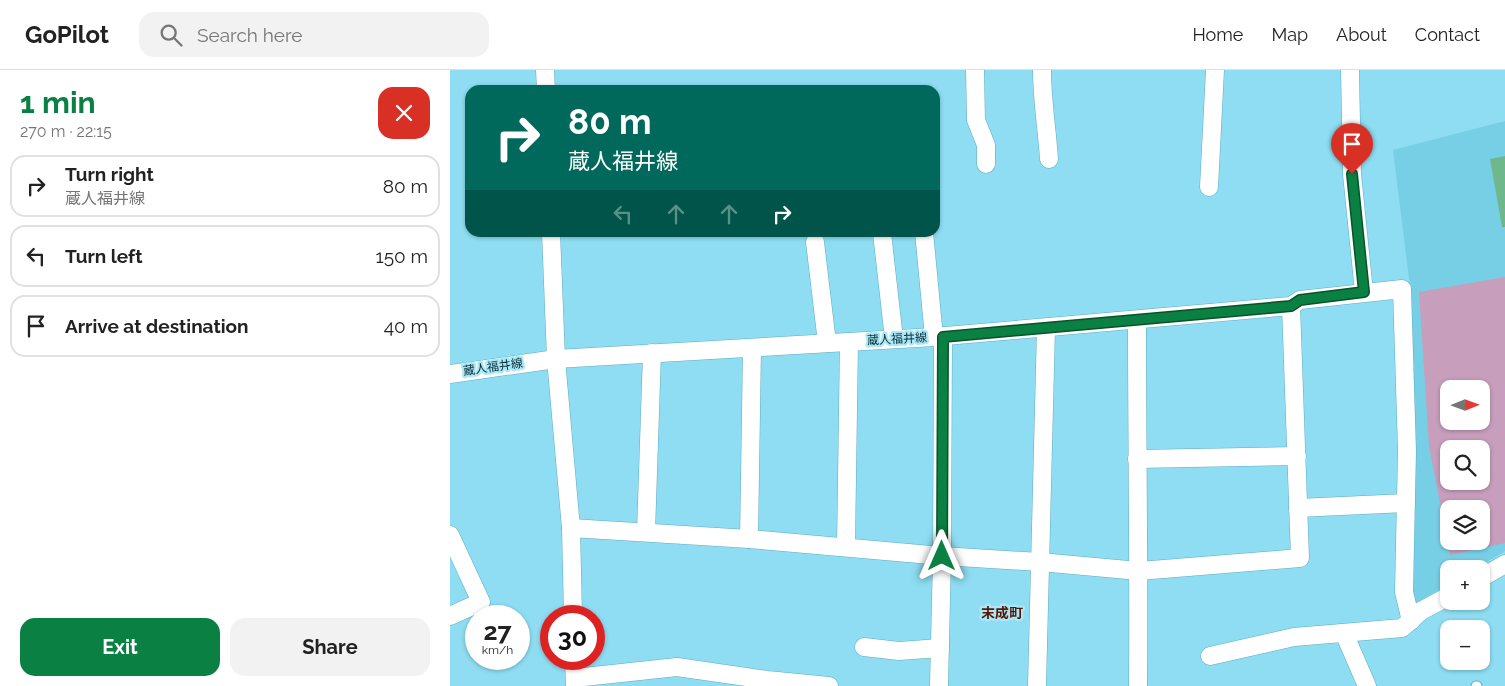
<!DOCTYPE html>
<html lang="en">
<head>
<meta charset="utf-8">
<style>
	:root { --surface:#fff; --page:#f2f2f2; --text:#222; --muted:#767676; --line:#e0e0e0; --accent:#0b8043 }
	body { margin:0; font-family:Raleway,"Noto Sans JP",sans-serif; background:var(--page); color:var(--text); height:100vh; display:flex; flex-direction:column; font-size:19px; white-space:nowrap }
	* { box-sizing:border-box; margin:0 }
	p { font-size:16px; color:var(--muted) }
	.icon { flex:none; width:28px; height:28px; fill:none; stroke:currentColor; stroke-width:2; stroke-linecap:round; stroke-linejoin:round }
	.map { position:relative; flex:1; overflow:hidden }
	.drawer { display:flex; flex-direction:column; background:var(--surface); width:450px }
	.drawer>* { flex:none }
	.hud { position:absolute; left:15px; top:15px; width:475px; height:152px; border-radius:15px; box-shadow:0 1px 4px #0004; background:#00695c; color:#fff; overflow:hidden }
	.needle { width:32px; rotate:89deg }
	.tools { position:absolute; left:990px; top:310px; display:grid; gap:10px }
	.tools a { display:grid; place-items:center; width:50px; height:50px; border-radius:10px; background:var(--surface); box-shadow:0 1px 4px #0004; font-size:25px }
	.speed { position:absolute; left:15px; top:535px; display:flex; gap:10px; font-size:25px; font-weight:700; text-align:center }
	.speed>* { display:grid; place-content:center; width:65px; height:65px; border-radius:50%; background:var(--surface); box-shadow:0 1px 4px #0004; line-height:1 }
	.speed small { font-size:12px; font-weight:400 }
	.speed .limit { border:8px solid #d22; background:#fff; color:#111 }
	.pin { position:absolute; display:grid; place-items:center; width:42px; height:42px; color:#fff; margin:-51px -21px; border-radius:50% 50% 50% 0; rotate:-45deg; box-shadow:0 0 5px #0007 }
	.pin .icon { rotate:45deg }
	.me { position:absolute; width:55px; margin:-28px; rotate:0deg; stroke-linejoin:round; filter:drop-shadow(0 0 4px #0008) }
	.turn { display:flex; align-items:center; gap:18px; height:105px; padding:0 20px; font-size:22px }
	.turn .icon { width:65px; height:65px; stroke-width:2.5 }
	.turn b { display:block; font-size:35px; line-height:42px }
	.lanes { display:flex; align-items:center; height:48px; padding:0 20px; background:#0003; justify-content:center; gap:25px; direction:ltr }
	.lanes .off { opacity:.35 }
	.round { display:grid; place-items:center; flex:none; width:52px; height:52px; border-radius:15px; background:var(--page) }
	.head { display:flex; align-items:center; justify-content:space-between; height:85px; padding:0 20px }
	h1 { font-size:30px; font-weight:700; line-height:38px; color:var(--accent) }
	.button { display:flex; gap:10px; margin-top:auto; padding:10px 20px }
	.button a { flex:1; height:58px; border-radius:15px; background:var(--accent); color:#fff; font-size:20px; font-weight:700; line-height:58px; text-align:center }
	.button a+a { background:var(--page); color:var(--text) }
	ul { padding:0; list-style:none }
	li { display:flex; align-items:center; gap:15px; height:62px; margin:0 10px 8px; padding:0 10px; border:2px solid var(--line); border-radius:15px }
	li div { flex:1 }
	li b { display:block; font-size:19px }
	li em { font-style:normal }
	header { display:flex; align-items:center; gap:30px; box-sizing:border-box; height:70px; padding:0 25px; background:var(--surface); border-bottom:1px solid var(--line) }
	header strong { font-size:24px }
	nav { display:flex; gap:28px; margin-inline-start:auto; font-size:18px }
	.search { width:350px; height:45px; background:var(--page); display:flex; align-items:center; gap:12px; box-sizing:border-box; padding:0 18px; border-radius:15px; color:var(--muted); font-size:19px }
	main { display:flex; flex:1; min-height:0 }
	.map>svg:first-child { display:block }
	.built { fill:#77cfe6; fill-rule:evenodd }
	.green { fill:#c79ebc; fill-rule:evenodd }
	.water { fill:#6eb88b }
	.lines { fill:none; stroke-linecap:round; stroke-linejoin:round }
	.lane-casing { stroke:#5eacc0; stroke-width:11 }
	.street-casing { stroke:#5eacc0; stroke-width:19 }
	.lane { stroke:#fff; stroke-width:9 }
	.street { stroke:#fff; stroke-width:18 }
	.route-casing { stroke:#07532c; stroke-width:12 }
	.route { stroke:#0b8043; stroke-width:9 }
	.labels { text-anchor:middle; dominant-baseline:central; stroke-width:4.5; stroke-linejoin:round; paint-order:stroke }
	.street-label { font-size:12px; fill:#0a2d35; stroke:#aae8f8 }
	.neighbourhood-label { font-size:14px; font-weight:bold; fill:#591704; stroke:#aae8f8 }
</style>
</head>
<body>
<header>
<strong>GoPilot</strong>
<div class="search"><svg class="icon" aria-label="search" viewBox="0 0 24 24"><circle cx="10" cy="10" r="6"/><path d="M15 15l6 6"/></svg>Search here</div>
<nav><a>Home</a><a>Map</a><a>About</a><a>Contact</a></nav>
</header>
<main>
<section class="drawer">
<div class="head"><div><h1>1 min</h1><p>270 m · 22:15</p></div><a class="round" style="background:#d93025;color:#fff"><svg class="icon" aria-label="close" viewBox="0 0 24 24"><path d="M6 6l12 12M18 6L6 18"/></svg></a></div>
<ul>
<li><svg class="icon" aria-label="right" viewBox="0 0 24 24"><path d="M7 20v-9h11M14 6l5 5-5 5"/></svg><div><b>Turn right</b><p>蔵人福井線</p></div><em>80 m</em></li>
<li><svg class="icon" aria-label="left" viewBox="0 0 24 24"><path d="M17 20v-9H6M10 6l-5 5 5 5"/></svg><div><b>Turn left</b></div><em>150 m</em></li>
<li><svg class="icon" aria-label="arrive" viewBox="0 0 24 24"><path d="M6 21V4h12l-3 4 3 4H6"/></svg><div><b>Arrive at destination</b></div><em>40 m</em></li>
</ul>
<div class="button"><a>Exit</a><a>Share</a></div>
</section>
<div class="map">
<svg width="1055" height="616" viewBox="0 0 1055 616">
	<rect width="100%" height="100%" fill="#8eddf2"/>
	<path class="built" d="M1055,51V481L1025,499H999V514L961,536L966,378L960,216L943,80ZM999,319H1031V351H999ZM999,379H1031V411H999ZM999,439H1031V471H999Z"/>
	<path class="green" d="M1055,207V473L1000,485L979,376L969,222ZM999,319H1031V351H999ZM999,379H1031V411H999ZM999,439H1031V471H999Z"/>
	<polygon class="water" points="1055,86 1055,157 1052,157 1040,89"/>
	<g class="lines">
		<g class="lane-casing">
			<polyline id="lane" points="1026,616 1027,616"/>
		</g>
		<g class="street-casing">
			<g id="street">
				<polyline points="95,0 96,20"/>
				<polyline points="525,0 526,50 536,75 536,94"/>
				<path d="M592,0C592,30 597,59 599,89"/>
				<polyline points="900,0 902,104 914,222"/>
				<polyline points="759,117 765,0"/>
				<polyline points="101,162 106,289 121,458 123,546"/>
				<polyline points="474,162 484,267"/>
				<polyline points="432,163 444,269"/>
				<polyline points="365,172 377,273"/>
				<path d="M687,250C687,372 689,494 688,616"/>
				<polyline points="0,304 106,289 484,267 841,236 850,230 952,219 957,381 954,522 961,551"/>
				<polyline points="687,389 847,386"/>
				<polyline points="848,438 956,433"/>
				<polyline points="121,458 299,469 492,486 590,492 689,501 850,488 841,236"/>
				<polyline points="196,462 202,283"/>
				<polyline points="0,465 31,532 0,546"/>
				<polyline points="299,469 302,278"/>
				<polyline points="396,477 399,272"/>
				<polyline points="1031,508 1055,494"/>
				<polyline points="894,563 917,616"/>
				<polyline points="414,577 449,581 490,578"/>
				<polyline points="760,586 844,567 952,558 971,541 999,526"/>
				<polyline points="124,589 125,616"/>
				<polyline points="125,608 227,597 317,610 379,616"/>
				<polyline points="489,616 492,486 493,267"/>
				<polyline points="587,616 596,258"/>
			</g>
		</g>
		<use href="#lane" class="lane"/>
		<use href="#street" class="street"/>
	</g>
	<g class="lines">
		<g class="route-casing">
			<polyline id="route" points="492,486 493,267 841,236 850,230 914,222 902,104"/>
		</g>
		<use href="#route" class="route"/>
	</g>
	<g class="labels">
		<g class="street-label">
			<text transform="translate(447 269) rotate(-3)">蔵人福井線</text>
			<text transform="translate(43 297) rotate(-8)">蔵人福井線</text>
		</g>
		<g class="neighbourhood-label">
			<text x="552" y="543">末成町</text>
		</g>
	</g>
</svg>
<div class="tools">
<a><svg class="needle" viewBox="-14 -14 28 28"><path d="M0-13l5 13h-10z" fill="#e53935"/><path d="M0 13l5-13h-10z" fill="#767676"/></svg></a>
<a><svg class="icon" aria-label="search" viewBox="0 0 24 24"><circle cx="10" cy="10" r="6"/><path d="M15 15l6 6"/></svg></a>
<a><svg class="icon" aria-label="layers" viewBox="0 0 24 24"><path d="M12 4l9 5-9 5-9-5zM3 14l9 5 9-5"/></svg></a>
<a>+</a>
<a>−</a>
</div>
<div class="speed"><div>27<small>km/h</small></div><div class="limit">30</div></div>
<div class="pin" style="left:902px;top:104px;background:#d93025"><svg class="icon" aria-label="arrive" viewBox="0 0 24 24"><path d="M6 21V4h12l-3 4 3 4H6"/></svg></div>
<svg class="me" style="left:492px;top:486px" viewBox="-20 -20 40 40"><path d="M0-17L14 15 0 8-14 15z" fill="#0b8043" stroke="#fff" stroke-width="4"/></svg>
<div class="hud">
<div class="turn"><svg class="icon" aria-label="right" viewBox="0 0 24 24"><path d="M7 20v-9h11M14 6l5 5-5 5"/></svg><div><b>80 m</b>蔵人福井線</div></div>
<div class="lanes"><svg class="icon off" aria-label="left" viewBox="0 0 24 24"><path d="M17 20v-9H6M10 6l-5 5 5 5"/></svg><svg class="icon off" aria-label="ahead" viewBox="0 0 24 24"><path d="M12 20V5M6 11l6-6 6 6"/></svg><svg class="icon off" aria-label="ahead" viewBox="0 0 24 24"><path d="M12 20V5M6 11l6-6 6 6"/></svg><svg class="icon" aria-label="right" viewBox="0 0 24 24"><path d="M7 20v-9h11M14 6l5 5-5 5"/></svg></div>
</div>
</div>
</main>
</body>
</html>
